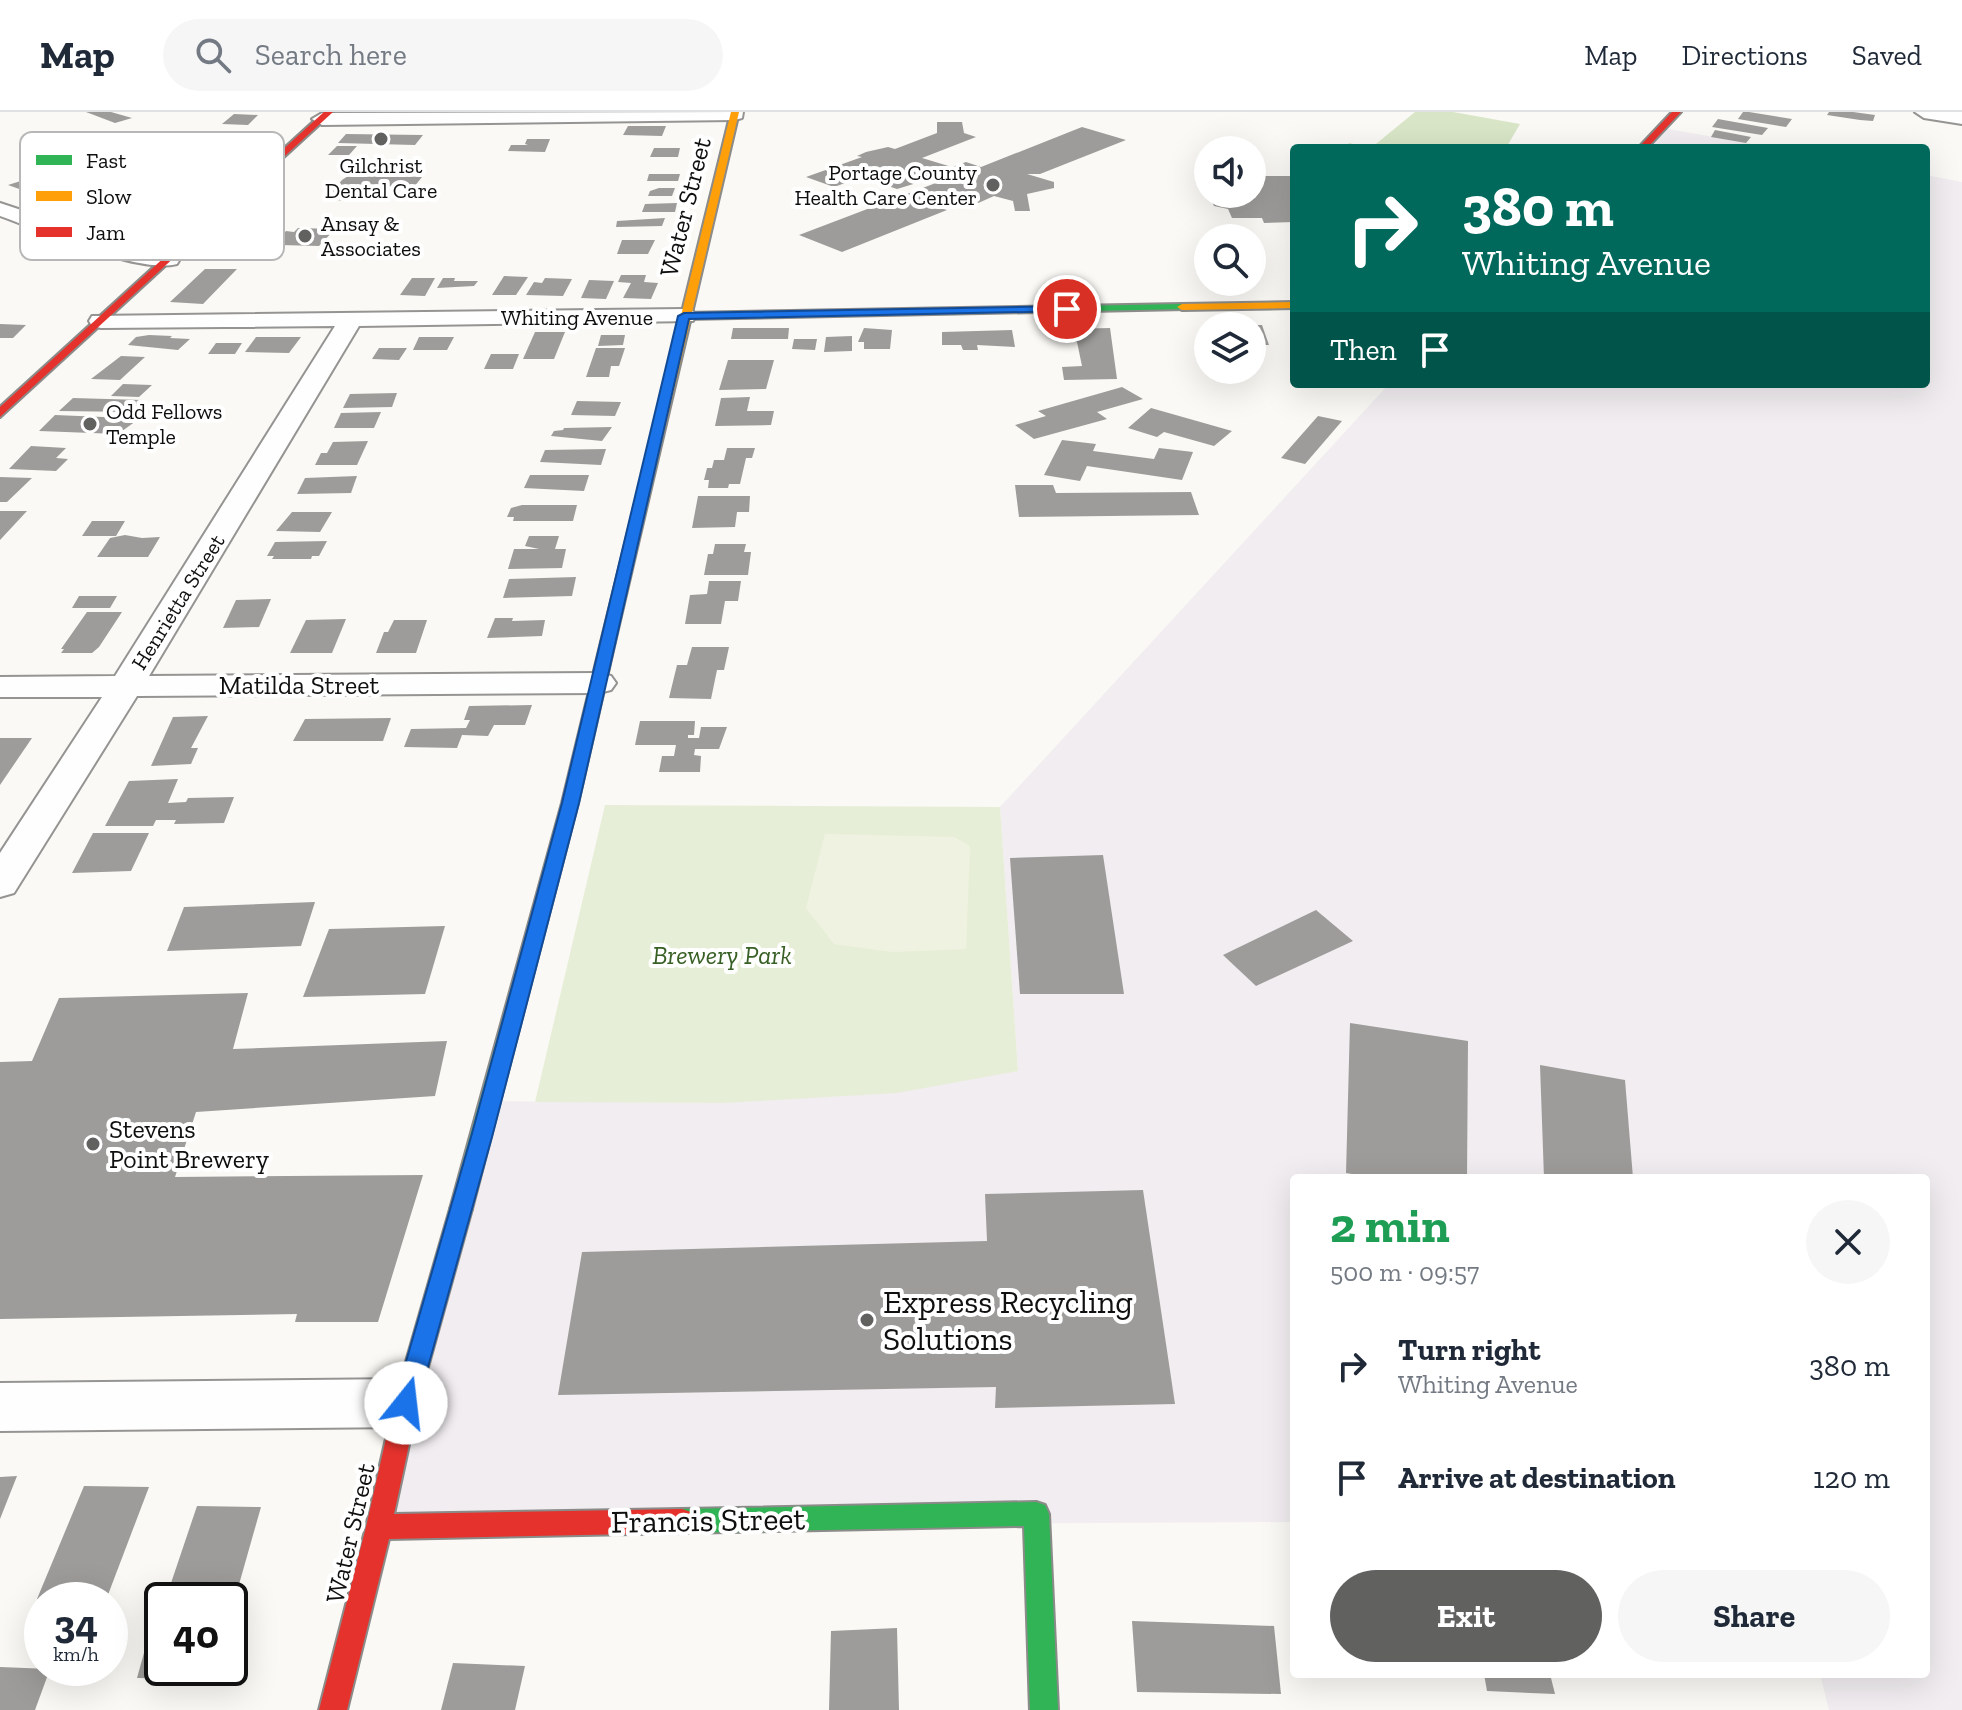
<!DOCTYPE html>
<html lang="en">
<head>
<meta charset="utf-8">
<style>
	:root { --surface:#fff; --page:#f6f6f7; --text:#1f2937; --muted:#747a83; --line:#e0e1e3; --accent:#616160 }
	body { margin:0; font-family:"Zilla Slab",serif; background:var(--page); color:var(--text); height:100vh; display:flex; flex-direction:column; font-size:30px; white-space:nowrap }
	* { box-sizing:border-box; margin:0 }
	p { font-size:26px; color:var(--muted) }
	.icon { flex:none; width:44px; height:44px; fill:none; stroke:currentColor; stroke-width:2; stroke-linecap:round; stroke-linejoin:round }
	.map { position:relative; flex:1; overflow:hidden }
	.drawer { position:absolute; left:1290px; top:1062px; width:640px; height:504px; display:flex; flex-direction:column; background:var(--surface); border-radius:8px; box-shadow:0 8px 32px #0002 }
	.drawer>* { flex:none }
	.hud { position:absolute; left:1290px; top:32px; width:640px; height:244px; border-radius:8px; box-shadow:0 8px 32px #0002; background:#00695c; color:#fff; overflow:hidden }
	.controls { position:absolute; left:1194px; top:24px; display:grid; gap:16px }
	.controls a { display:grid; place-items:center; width:72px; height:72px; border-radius:50%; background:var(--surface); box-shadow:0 8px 32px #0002; font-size:40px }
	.speed { position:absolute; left:24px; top:1470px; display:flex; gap:16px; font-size:40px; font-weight:700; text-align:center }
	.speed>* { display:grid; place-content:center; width:104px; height:104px; border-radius:50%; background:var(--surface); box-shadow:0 8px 32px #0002; line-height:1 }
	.speed small { font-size:20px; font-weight:400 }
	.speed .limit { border:4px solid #111; border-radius:12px; background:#fff; color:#111 }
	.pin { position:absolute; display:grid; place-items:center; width:68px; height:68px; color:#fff; margin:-34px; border:4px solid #fff; border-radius:50%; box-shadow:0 2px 8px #0007 }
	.me { position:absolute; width:88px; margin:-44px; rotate:16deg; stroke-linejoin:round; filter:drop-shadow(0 0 6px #0008) }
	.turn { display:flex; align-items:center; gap:28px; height:168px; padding:0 40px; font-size:36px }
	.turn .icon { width:104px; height:104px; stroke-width:2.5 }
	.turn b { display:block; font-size:56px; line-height:68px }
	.then { display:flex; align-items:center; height:76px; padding:0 40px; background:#0003; gap:16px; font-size:30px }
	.round { display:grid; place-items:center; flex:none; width:84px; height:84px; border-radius:42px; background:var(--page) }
	.overview { display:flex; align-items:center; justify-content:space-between; height:136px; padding:0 40px }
	h1 { font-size:48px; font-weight:700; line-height:60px; color:#1e9e55 }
	.action { display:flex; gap:16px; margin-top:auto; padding:16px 40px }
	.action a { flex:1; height:92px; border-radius:48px; background:var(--accent); color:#fff; font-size:32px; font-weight:700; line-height:92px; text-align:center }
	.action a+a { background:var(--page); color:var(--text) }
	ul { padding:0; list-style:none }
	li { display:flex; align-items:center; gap:24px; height:112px; padding:0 40px }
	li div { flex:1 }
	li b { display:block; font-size:30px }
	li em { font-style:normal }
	header { display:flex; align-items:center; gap:48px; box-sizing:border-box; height:112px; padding:0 40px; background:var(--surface); border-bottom:2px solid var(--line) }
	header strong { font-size:38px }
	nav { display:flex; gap:44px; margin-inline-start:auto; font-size:28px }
	.search { width:560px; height:72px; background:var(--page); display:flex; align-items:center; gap:20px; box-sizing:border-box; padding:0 28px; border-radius:44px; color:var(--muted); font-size:30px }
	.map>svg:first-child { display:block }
	.industrial { fill:#f1edf0 }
	.green { fill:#e7eed7 }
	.forest { fill:#d8e5c6 }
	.pitch { fill:#eff2e0 }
	.building { fill:#9e9c9a }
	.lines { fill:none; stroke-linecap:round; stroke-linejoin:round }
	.street-casing { stroke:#959493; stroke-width:4 }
	.fast-casing { stroke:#8b8b89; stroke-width:4 }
	.slow-casing { stroke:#8b8b89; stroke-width:4 }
	.jam-casing { stroke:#8b8b89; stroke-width:4 }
	.street { fill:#fefefe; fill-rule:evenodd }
	.fast { fill:#30b455; fill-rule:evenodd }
	.slow { fill:#ff9f0a; fill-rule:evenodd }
	.jam { fill:#e5322d; fill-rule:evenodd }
	.route { fill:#1a73e8; stroke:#114b97; stroke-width:2 }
	.poi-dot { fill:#616160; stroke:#fff; stroke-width:3 }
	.labels { text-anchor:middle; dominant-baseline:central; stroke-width:8; stroke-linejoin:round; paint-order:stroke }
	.far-poi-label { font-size:22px; fill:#0f0f0f; stroke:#fff; text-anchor:start }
	.far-street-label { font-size:22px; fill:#0f0f0f; stroke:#fff }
	.street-label { font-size:26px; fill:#0f0f0f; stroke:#fff }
	.park-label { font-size:26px; font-style:italic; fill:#386025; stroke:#fff }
	.poi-label { font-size:26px; fill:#0f0f0f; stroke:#fff; text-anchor:start }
	.near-poi-label { font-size:32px; fill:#0f0f0f; stroke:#fff; text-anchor:start }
	.near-street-label { font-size:32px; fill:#0f0f0f; stroke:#fff }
	.key { fill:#fff; stroke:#b7b7b7; stroke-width:2 }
	.key-label { font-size:22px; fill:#0f0f0f }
</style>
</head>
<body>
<header>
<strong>Map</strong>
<div class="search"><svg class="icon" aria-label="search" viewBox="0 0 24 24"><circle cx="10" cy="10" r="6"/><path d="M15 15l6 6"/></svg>Search here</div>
<nav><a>Map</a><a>Directions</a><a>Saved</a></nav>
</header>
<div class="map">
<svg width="1962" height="1598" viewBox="0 0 1962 1598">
	<rect width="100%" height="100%" fill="#faf9f5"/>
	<g class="industrial">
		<polygon points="1663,16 1774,36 1642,36"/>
		<polygon points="1926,63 1962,70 1962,1598 1829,1598 1820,1562 1926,1562 1926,1066 1294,1066 1294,1410 379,1415 491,989 723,991 1018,959 1000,695 1389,272 1926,272"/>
	</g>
	<polygon class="green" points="605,693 1000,695 1018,959 897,981 723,991 535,990"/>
	<polygon class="forest" points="1415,0 1453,0 1520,12 1506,36 1345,36 1349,31 1371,36"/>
	<polygon class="pitch" points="825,722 954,725 970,734 966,837 892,840 834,832 806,796"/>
	<g class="building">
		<polygon points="86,0 111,0 132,6 115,11"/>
		<polygon points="1743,0 1749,0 1792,7 1786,15 1738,7"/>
		<polygon points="1829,0 1853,0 1875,3 1873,9 1860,8 1827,3"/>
		<polygon points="234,2 258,3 248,13 222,12"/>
		<polygon points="1718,7 1768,16 1762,23 1712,15"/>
		<polygon points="937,10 962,10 964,21 976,25 922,46 952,55 966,50 981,55 1082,15 1126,28 1040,62 1027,62 1054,70 1054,76 1027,82 1030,99 1015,99 1013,89 994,84 967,96 946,94 940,96 947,98 842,140 799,123 941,69 933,66 897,77 873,69 897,57 890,55 834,75 806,65 862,45 857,44 866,40 888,35 895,37 937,21"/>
		<polygon points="628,14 666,14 662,24 623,23"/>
		<polygon points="1715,18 1751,25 1746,31 1711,25"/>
		<polygon points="346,22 423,23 415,33 338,31"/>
		<polygon points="527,27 550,27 545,40 508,39 511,33 528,33 525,32"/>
		<polygon points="337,34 357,34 349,43 328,43"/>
		<polygon points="654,36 680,36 678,45 650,45"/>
		<polygon points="49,60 57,62 47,65 53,68 22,78 8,73"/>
		<polygon points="354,60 394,61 391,64 422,65 414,75 383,74 369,89 325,88 342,68"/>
		<polygon points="649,62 680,62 678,69 647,69"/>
		<polygon points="1252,64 1294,64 1294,110 1264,111 1262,106 1232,106 1228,97 1214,94 1209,82 1252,82"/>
		<polygon points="659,76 675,76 672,84 648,84 650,79"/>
		<polygon points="677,91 675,100 642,100 645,92"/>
		<polygon points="665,106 662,114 616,115 617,109"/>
		<polygon points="298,116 335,117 319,134 280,133 284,129 277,129 286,119 294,120"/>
		<polygon points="622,128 655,128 648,142 617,142"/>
		<polygon points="205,157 237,157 203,192 170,190"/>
		<polygon points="621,163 646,163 644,170 658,171 651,187 623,186 631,171 618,170"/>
		<polygon points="504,164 528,165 516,183 492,183"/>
		<polygon points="412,166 435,166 425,184 400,183"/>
		<polygon points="443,166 455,166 454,169 478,169 474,174 437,176"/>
		<polygon points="545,166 572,167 563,184 526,183 534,170 542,171"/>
		<polygon points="589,168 614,169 606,187 581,186"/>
		<polygon points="0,212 26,213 13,226 0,226"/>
		<polygon points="1252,213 1262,213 1269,233 1252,233"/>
		<polygon points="733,216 789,216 788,227 731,227"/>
		<polygon points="864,216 892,218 890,237 864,237 864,230 858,230"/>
		<polygon points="1110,216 1117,267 1064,268 1062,255 1082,254 1077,230 1066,230 1064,217"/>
		<polygon points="1012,218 1015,235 977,233 978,238 963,238 961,233 942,233 942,220"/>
		<polygon points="535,220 565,220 554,247 523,247"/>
		<polygon points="149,223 172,224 170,226 190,227 178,238 128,233 136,225"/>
		<polygon points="601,223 625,223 623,233 598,234"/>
		<polygon points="852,224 852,239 824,240 826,225"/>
		<polygon points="256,225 301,225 289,241 245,240"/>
		<polygon points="419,225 454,225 447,238 413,238"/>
		<polygon points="794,227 817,227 815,238 792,237"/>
		<polygon points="216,231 242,231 235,242 208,242"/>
		<polygon points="379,236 407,236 399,248 372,247"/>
		<polygon points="596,236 625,236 619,254 611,254 609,265 586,265"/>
		<polygon points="491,242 519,242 513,257 484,257"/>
		<polygon points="121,244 145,245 120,268 91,267"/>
		<polygon points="728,248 774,248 766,277 719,278"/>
		<polygon points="123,272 152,273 139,285 111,284"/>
		<polygon points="1122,275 1143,287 1097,300 1107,307 1034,327 1015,313 1046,304 1038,299"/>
		<polygon points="397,281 392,295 343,296 350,282"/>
		<polygon points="750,285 747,299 774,299 771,313 715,314 721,286"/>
		<polygon points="73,286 142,288 132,300 59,299"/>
		<polygon points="577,289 621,290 615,304 571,303"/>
		<polygon points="1151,296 1232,319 1214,334 1164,320 1157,325 1128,316"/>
		<polygon points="381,300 374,316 334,316 341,301"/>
		<polygon points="55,303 127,306 125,309 136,309 118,322 39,319"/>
		<polygon points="1318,304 1342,309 1305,352 1281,346"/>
		<polygon points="612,315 602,329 551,324 554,319 563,318 564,316"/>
		<polygon points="1062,328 1096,332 1093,339 1154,347 1159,336 1193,340 1182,368 1087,354 1080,369 1044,363"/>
		<polygon points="368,329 357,353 315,353 321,341 327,341 333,330"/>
		<polygon points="31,334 66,336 56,346 68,347 56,359 9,357"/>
		<polygon points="727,336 755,336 752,346 746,346 740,372 729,372 728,376 708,376 709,368 704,368 707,356 712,356 714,348 724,348"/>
		<polygon points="606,337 601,353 540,350 545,338"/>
		<polygon points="530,363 589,363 584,379 524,376"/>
		<polygon points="357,364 351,381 297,382 305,366"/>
		<polygon points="0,365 32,366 7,390 0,390"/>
		<polygon points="1015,373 1053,373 1056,381 1191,380 1199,403 1019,405"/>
		<polygon points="698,384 750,384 749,400 737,400 735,415 692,416"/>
		<polygon points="522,393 577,393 573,409 513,409 514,405 507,405 511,396"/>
		<polygon points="0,399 27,399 0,428"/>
		<polygon points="292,400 332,400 320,420 276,419"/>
		<polygon points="92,409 125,409 116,424 82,424"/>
		<polygon points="125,423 142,426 160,425 148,445 97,445 110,426"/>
		<polygon points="529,424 559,424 555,437 566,437 562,456 508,457 514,437 539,437 525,434"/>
		<polygon points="327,429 319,444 312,444 311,447 272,447 274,444 267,444 275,430"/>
		<polygon points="715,432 746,432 744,440 751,440 748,463 704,463 708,442 713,442"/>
		<polygon points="576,465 572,484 503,486 509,467"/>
		<polygon points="709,469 741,469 738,489 725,489 721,512 685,512 690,483 707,482"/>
		<polygon points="79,484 117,484 110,496 72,496"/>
		<polygon points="271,487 259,515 223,516 236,488"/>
		<polygon points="87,500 122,500 99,535 92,541 61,541 64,537 61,537"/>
		<polygon points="495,506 513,506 512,509 545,508 542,524 487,526"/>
		<polygon points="346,507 332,541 290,541 306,508"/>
		<polygon points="394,508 427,508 416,541 376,541 384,520 388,520"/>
		<polygon points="692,535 729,535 724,558 717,558 711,587 669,586 677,553 687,553"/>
		<polygon points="532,593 525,613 494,613 488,624 462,623 457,636 404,635 411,617 466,616 470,608 464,608 469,594"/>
		<polygon points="208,604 191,636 198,636 191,652 151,654 173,605"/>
		<polygon points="391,606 383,629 293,629 305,607"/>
		<polygon points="640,609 695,609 694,623 688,623 688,626 699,626 701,615 727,615 719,637 695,637 694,643 701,644 700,660 659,660 662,644 674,644 676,633 635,633"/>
		<polygon points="0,626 32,626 0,673"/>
		<polygon points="178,667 168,691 186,690 188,686 234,685 224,711 174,712 176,708 156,708 153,714 105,714 129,669"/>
		<polygon points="93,721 149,721 131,759 72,761"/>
		<polygon points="1103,743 1124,882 1020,882 1010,746"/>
		<polygon points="315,790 301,834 167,839 184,795"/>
		<polygon points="1316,798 1353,829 1256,874 1223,843"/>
		<polygon points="445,814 425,882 303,885 329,817"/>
		<polygon points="248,881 233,937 447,929 435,984 196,1000 175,1065 423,1063 378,1210 295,1210 297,1202 0,1207 0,950 32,949 59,886"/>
		<polygon points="1350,911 1468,929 1467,1066 1375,1066 1346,1061"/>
		<polygon points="1540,953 1625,968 1633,1066 1544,1066"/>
		<polygon points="1143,1078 1175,1292 995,1296 996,1275 558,1283 582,1140 987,1129 985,1082"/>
		<polygon points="17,1364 0,1407 0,1365"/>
		<polygon points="84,1374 149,1375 106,1488 37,1487"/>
		<polygon points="197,1394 261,1395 238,1476 169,1477"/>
		<polygon points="1132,1509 1274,1514 1281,1582 1137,1580"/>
		<polygon points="152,1512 162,1513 162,1556 195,1556 192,1567 137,1566"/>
		<polygon points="897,1516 899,1598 829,1598 831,1519"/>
		<polygon points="453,1551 525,1554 515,1598 441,1598"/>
		<polygon points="0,1555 50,1557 35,1598 0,1598"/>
		<polygon points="1484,1562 1550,1562 1555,1582 1487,1579"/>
	</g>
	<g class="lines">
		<g class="street-casing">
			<g id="street">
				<polygon points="743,0 742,6 735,8 322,13 312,7 322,1"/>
				<polygon points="1915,0 1962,0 1962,12 1924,6"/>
				<path d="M0,91L145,139L177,142L180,147L177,152C136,162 42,119 0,104Z"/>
				<polygon points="684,197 693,199 696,204 693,209 359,214 149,564 599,561 611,564 616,571 611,578 599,581 137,584 14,781 0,785 0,741 102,585 0,585 0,565 115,564 335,214 101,216 92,214 89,209 92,204"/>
				<polygon points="406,1267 425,1274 433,1291 425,1308 406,1315 0,1319 0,1271"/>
			</g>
		</g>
		<g class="fast-casing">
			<g id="fast">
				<polygon points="1182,192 1187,195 1186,197 684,207 679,204 684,201"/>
				<polygon points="608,526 615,530 578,691 472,1097 469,1103 461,1106 453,1103 450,1097 562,691 601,530"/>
				<polygon points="1036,1390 1045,1393 1049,1402 1058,1598 1030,1598 1024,1414 682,1421 673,1418 669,1409 673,1400 682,1397"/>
			</g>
		</g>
		<g class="slow-casing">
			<g id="slow">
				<polygon points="731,0 739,0 615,530 608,534 601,530"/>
				<polygon points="1294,190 1294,196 1182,198 1177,195 1182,192"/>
			</g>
		</g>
		<g class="jam-casing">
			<g id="jam">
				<polygon points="324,0 333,0 0,305 0,295"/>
				<polygon points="1672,0 1681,0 1647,36 1638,36"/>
				<polygon points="461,1088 469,1091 472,1097 418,1291 394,1402 682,1397 691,1400 695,1409 691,1418 682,1421 389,1427 347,1598 319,1598 366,1415 394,1291 450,1097 453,1091"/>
			</g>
		</g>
		<use href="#street" class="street"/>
		<use href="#fast" class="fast"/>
		<use href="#slow" class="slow"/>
		<use href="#jam" class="jam"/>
	</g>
	<polygon class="route" points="1067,194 1072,197 1070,199 689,207 579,691 492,1025 418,1291 414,1299 406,1302 397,1299 394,1291 471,1025 562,691 678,204 684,201"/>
	<g class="poi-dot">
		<circle cx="381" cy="27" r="8"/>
		<circle cx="993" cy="73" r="8"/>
		<circle cx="305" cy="124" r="8"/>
		<circle cx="90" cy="312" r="8"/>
		<circle cx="93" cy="1032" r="8"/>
		<circle cx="867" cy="1208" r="8"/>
	</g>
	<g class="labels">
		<g class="far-poi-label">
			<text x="381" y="53" text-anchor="middle">Gilchrist<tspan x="381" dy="25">Dental Care</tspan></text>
			<text x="977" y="60" text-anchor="end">Portage County<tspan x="977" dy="25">Health Care Center</tspan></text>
			<text x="321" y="111">Ansay &amp;<tspan x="321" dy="25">Associates</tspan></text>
			<text x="106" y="299">Odd Fellows<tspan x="106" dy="25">Temple</tspan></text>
		</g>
		<g class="far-street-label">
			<text x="577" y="205">Whiting Avenue</text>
			<text transform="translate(178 490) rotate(-58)">Henrietta Street</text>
		</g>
		<g class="street-label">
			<text transform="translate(685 95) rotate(-76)">Water Street</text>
			<text x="299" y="573">Matilda Street</text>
			<text transform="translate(350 1421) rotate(-77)">Water Street</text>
		</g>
		<g class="park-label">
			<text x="722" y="843">Brewery Park</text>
		</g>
		<g class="poi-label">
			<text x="109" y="1017">Stevens<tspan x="109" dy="30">Point Brewery</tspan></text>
		</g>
		<g class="near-poi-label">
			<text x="883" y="1190">Express Recycling<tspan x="883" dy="37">Solutions</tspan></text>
		</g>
		<g class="near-street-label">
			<text transform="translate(708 1408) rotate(-1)">Francis Street</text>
		</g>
	</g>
	<rect x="20" y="20" width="264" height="128" rx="12" class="key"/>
	<rect x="36" y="43" width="36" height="10" fill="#30b455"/>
	<rect x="36" y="79" width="36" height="10" fill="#ff9f0a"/>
	<rect x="36" y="115" width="36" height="10" fill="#e5322d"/>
	<g class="key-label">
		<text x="86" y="56">Fast</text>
		<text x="86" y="92">Slow</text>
		<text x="86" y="128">Jam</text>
	</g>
</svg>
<div class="controls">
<a><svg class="icon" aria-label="sound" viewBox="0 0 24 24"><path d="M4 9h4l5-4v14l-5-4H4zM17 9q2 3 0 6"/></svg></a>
<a><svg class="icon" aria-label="search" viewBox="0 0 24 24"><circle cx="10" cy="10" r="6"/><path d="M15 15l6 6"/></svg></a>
<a><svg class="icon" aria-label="layers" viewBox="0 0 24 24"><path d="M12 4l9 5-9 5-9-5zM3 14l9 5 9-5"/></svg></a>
</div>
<div class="speed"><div>34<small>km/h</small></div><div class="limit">40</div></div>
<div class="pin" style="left:1067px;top:197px;background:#d93025"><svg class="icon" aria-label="arrive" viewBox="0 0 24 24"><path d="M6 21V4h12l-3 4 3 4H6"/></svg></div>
<svg class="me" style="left:406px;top:1291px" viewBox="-20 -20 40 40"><circle r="19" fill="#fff"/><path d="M0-13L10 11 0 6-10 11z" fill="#1a73e8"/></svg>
<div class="hud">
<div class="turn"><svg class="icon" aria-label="right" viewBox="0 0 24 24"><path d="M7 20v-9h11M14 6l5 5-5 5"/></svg><div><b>380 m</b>Whiting Avenue</div></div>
<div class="then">Then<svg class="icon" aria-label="arrive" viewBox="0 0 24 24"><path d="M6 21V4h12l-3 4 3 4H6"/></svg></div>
</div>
<section class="drawer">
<div class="overview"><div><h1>2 min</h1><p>500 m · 09:57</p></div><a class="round"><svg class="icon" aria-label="close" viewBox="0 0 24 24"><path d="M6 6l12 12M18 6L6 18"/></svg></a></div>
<ul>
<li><svg class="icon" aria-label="right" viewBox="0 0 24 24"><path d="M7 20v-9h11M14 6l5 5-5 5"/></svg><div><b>Turn right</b><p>Whiting Avenue</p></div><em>380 m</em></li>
<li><svg class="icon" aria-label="arrive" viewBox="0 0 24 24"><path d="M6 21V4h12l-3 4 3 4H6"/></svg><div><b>Arrive at destination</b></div><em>120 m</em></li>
</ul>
<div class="action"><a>Exit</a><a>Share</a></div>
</section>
</div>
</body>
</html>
